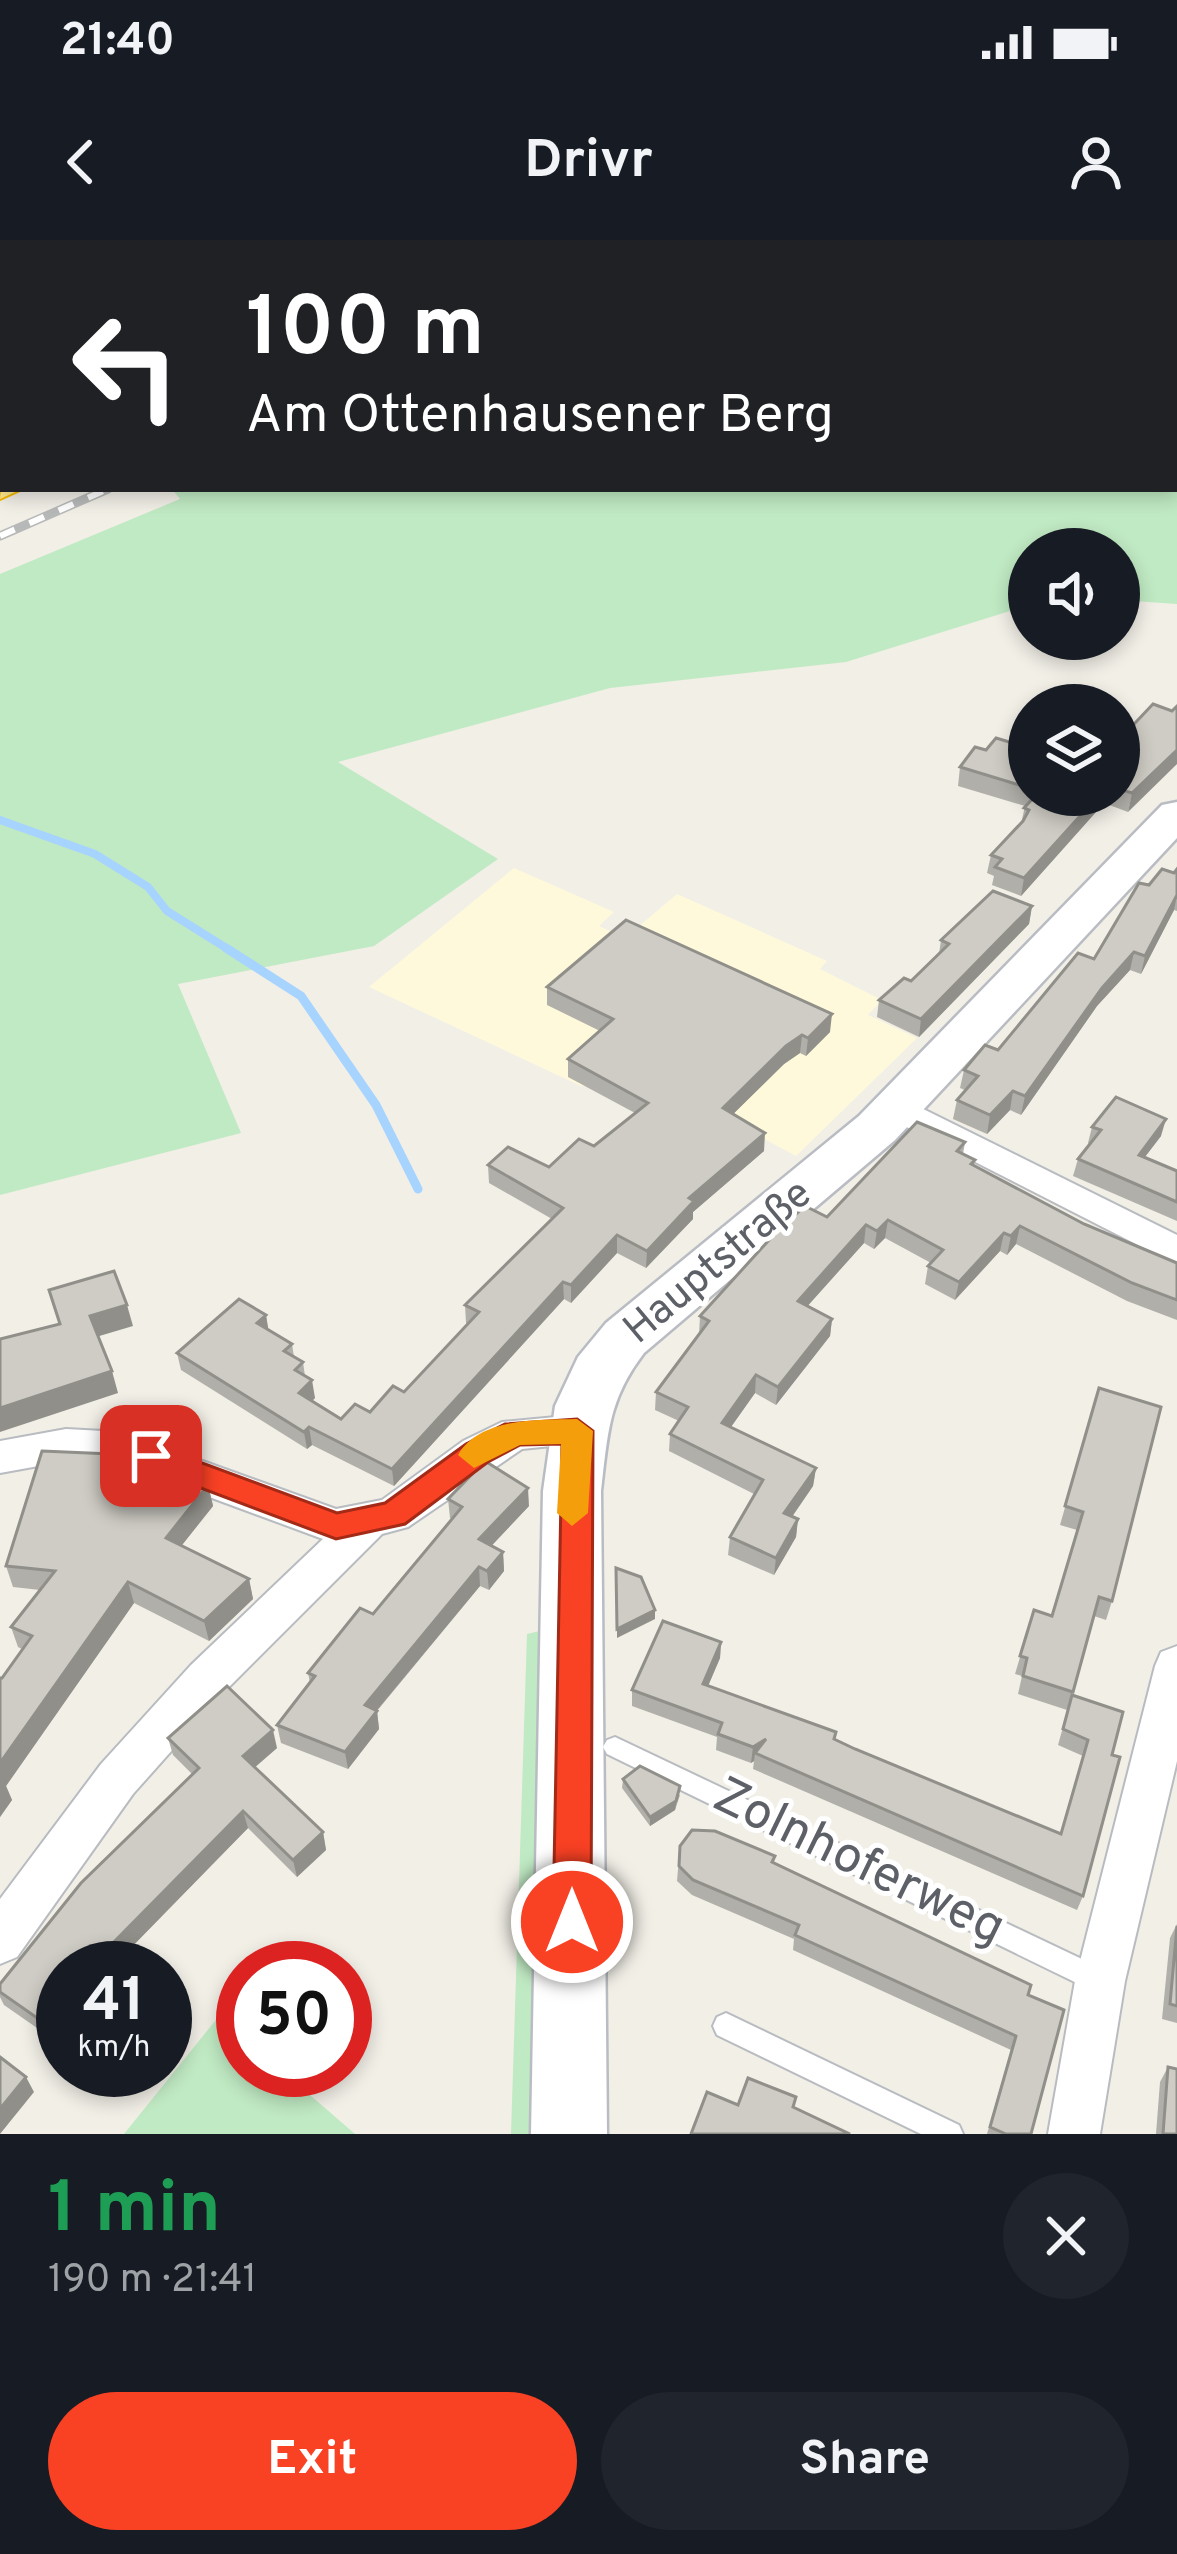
<!DOCTYPE html>
<html lang="en">
<head>
<meta charset="utf-8">
<style>
	:root { --surface:#171b24; --page:#20242c; --text:#f1f3f6; --muted:#9ea1a6; --accent:#f94124 }
	body { margin:0; font-family:Overpass,sans-serif; background:var(--page); color:var(--text); height:100vh; display:flex; flex-direction:column; font-size:45px; white-space:nowrap }
	* { box-sizing:border-box; margin:0 }
	p { font-size:39px; color:var(--muted) }
	.icon { flex:none; width:66px; height:66px; fill:none; stroke:currentColor; stroke-width:2; stroke-linecap:round; stroke-linejoin:round }
	.map { position:relative; height:1894px; overflow:hidden }
	.sheet { display:flex; flex-direction:column; background:var(--surface); flex:1 }
	.sheet>* { flex:none }
	.hud { position:absolute; left:0px; top:0px; width:1179px; height:252px; box-shadow:0 6px 18px #0003; background:#202124; color:#fff; overflow:hidden }
	.tools { position:absolute; left:1008px; top:288px; display:grid; gap:24px }
	.tools a { display:grid; place-items:center; width:132px; height:132px; border-radius:50%; background:var(--surface); box-shadow:0 6px 18px #0003; font-size:60px }
	.speed { position:absolute; left:36px; top:1701px; display:flex; gap:24px; font-size:60px; font-weight:700; text-align:center }
	.speed>* { display:grid; place-content:center; width:156px; height:156px; border-radius:50%; background:var(--surface); box-shadow:0 6px 18px #0003; line-height:1 }
	.speed small { font-size:30px; font-weight:400 }
	.speed .limit { border:18px solid #d22; background:#fff; color:#111 }
	.pin { position:absolute; display:grid; place-items:center; width:102px; height:102px; color:#fff; margin:-51px; border-radius:24px; box-shadow:0 6px 18px #0006 }
	.me { position:absolute; width:132px; margin:-66px; rotate:0deg; stroke-linejoin:round; filter:drop-shadow(0 0 9px #0008) }
	.turn { display:flex; align-items:center; gap:42px; height:252px; padding:0 48px; font-size:54px }
	.turn .icon { width:156px; height:156px; stroke-width:2.5 }
	.turn b { display:block; font-size:84px; line-height:102px }
	.round { display:grid; place-items:center; flex:none; width:126px; height:126px; border-radius:63px; background:var(--page) }
	.head { display:flex; align-items:center; justify-content:space-between; height:204px; padding:0 48px }
	h1 { font-size:72px; font-weight:700; line-height:90px; color:#1e9e55 }
	.button { display:flex; gap:24px; margin-top:auto; padding:24px 48px }
	.button a { flex:1; height:138px; border-radius:72px; background:var(--accent); color:#fff; font-size:48px; font-weight:700; line-height:138px; text-align:center }
	.button a+a { background:var(--page); color:var(--text) }
	.status { display:flex; justify-content:space-between; align-items:center; height:84px; padding:0 60px; background:var(--surface); direction:ltr }
	.status svg { height:33px; fill:currentColor }
	header { display:flex; justify-content:space-between; align-items:center; height:156px; padding:0 48px; background:var(--surface); font-size:54px; font-weight:700 }
	.map>svg:first-child { display:block }
	.commercial { fill:#fff9dc }
	.green { fill:#c0eac3 }
	.lines { fill:none; stroke-linecap:round; stroke-linejoin:round }
	.stream-far1 { stroke:#a7d3ff; stroke-width:8 }
	.stream { stroke:#a7d3ff; stroke-width:9 }
	.lane-casing { stroke:#b8bbc0; stroke-width:4 }
	.street-casing { stroke:#b8bbc0; stroke-width:4 }
	.secondary-casing { stroke:#b9bcc2; stroke-width:5 }
	.highway-casing { stroke:#f6b800; stroke-width:4 }
	.lane { fill:#fff; fill-rule:evenodd }
	.street { fill:#fff; fill-rule:evenodd }
	.secondary { fill:#fff; fill-rule:evenodd }
	.highway { fill:#ffe98e; fill-rule:evenodd }
	.rail-casing { stroke:#b7b8b8; stroke-width:9 }
	.rail { stroke:#fff; stroke-width:6; stroke-dasharray:16; stroke-linecap:butt }
	.wall { fill:#b1afa9 }
	.shaded-wall { fill:#908f89 }
	.building { fill:#ceccc4; stroke:#908f89; stroke-width:3 }
	.route { fill:#f94124; stroke:#a22a17; stroke-width:3 }
	.slow { fill:#f59e0b }
	.labels { text-anchor:middle; dominant-baseline:central; stroke-width:10; stroke-linejoin:round; paint-order:stroke }
	.street-label { font-size:42px; fill:#5d6167; stroke:#fff }
	.near-street-label { font-size:51px; fill:#5d6167; stroke:#fff }
</style>
</head>
<body>
<div class="status"><b>21:40</b><svg viewBox="0 0 49 12"><path d="M0 12V9h3v3zM5 12V6h3v6zM10 12V3h3v9zM15 12V0h3v12zM26 1h20v11H26zM47 4h2v5h-2z"/></svg></div>
<header><svg class="icon" aria-label="back" viewBox="0 0 24 24"><path d="M15 5l-7 7 7 7"/></svg>Drivr<svg class="icon" aria-label="person" viewBox="0 0 24 24"><circle cx="12" cy="8" r="4"/><path d="M4 21q1-7 8-7t8 7"/></svg></header>
<div class="map">
<svg width="1177" height="1894" viewBox="0 0 1177 1894">
	<rect width="100%" height="100%" fill="#f1efe6"/>
	<polygon class="commercial" points="514,628 614,672 599,686 625,698 677,654 827,721 820,729 882,760 868,775 917,798 796,916 681,854 581,846 369,747"/>
	<g class="green">
		<polygon points="796,0 1177,0 1177,364 1119,360 1119,309 1029,309 1029,365 846,422 610,448 338,522 498,619 374,706 178,744 241,893 0,955 0,334 180,259 172,249 1176,249 1176,3 788,3"/>
		<polygon points="544,1390 532,1894 511,1894 527,1394"/>
		<polygon points="219,1776 243,1797 243,1830 281,1830 355,1894 124,1894"/>
	</g>
	<g class="lines">
		<polyline class="stream-far1" points="0,580 95,614 148,647 167,671 231,711"/>
		<polyline class="stream" points="226,708 301,756 376,865 418,949"/>
		<g class="lane-casing">
			<g id="lane">
				<polygon points="566,0 580,0 575,3 561,3"/>
				<rect x="0" y="50" width="3" height="6"/>
				<rect x="0" y="174" width="3" height="7"/>
				<polygon points="615,1497 1105,1730 1109,1739 1105,1748 1096,1751 1087,1748 607,1514 603,1507 607,1500"/>
				<polygon points="726,1773 959,1885 963,1894 921,1894 717,1795 713,1786 717,1777"/>
			</g>
		</g>
		<g class="street-casing">
			<g id="street">
				<polygon points="897,856 1177,995 1177,1025 885,876 880,868 885,860"/>
				<polygon points="577,1175 591,1180 597,1191 591,1202 522,1209 408,1287 382,1294 223,1453 133,1554 17,1717 0,1724 0,1659 101,1524 191,1425 323,1299 120,1224 66,1221 0,1233 0,1201 66,1189 122,1192 336,1269 382,1260 463,1201 502,1182"/>
				<polygon points="1177,1406 1177,1521 1125,1741 1100,1894 1048,1894 1075,1741 1155,1426 1161,1412"/>
			</g>
		</g>
		<g class="secondary-casing">
			<path id="secondary" d="M1177,562V598L895,900L644,1113C608,1160 608,1193 601,1251L607,1894H531L543,1251L555,1166L578,1117L606,1083L859,876L1162,565Z"/>
		</g>
		<g class="highway-casing">
			<polygon id="highway" points="3,232 3,249 22,249 0,259"/>
		</g>
		<use href="#lane" class="lane"/>
		<use href="#street" class="street"/>
		<use href="#secondary" class="secondary"/>
		<use href="#highway" class="highway"/>
		<g class="rail-casing">
			<g id="rail">
				<polyline points="746,3 755,0"/>
				<polyline points="0,296 108,249"/>
			</g>
		</g>
		<use href="#rail" class="rail"/>
	</g>
	<g class="wall">
		<polygon points="1153,464 1128,572 1104,563 1021,656 992,645 994,636 987,633 991,615 1021,584 1025,566 958,546 960,527 986,510 1029,508 1029,555 1119,555 1119,500"/>
		<polygon points="1177,629 1177,671 1174,670 1141,734 1130,730 1097,766 1021,875 1010,870 987,894 953,879 957,860 965,850 960,848 964,830 998,810 1094,719 1149,645 1174,633"/>
		<polygon points="1032,666 1029,684 919,797 877,777 879,760 911,741 939,714 941,700"/>
		<polygon points="547,747 830,792 806,816 800,813 784,824 733,874 764,911 693,972 693,979 646,1028 617,1013 571,1063 564,1059 394,1246 312,1205 307,1209 181,1130 177,1113 266,1075 268,1090 292,1104 294,1117 303,1122 305,1136 315,1158 312,1161 341,1179 370,1172 404,1152 468,1084 466,1083 465,1065 552,979 489,943 488,925 549,927 594,906 635,873 568,837 568,819 600,791 547,765"/>
		<polygon points="1092,887 1161,896 1145,917 1177,931 1177,981 1073,936 1078,919 1090,904 1088,903"/>
		<polygon points="965,902 963,914 975,920 974,926 1084,984 1177,1023 1177,1080 1127,1061 1016,1004 1007,1015 1000,1011 955,1060 925,1044 928,1026 931,1023 885,998 874,1009 864,1003 807,1066 832,1079 830,1096 776,1165 755,1153 731,1187 816,1228 813,1246 792,1277 798,1279 796,1297 774,1335 728,1315 730,1297 754,1254 669,1211 670,1194 679,1181 655,1170 656,1152 699,1095 700,1076 827,977"/>
		<polygon points="1099,1148 1112,1361 1106,1380 1094,1376 1067,1470 1018,1454 1022,1436 1015,1434 1034,1370 1052,1376 1077,1290 1060,1285"/>
		<polygon points="208,1245 213,1266 181,1306 249,1339 253,1359 209,1401 134,1363 6,1546 12,1560 0,1577 0,1438 2,1438 22,1409 18,1407 11,1387 40,1350 13,1347 6,1326"/>
		<polygon points="448,1259 529,1266 491,1306 503,1312 504,1331 489,1350 480,1346 377,1471 379,1489 348,1529 281,1503 277,1485 310,1443 308,1433 373,1374 452,1279 450,1278"/>
		<polygon points="721,1402 720,1418 708,1446 855,1509 1060,1594 1083,1516 1058,1505 1072,1455 1112,1515 1083,1656 1077,1670 753,1529 754,1521 751,1523 716,1510 717,1497 632,1466 632,1450"/>
		<polygon points="168,1498 277,1508 254,1528 323,1592 326,1610 297,1637 248,1588 118,1721 63,1728 63,1806 4,1765 0,1757 0,1744 192,1534 173,1515"/>
		<polygon points="623,1539 680,1555 675,1570 650,1586 622,1548"/>
		<polygon points="680,1606 775,1616 774,1623 1028,1755 1031,1894 987,1894 1011,1810 793,1710 794,1699 692,1655 677,1641"/>
		<polygon points="1177,1684 1177,1783 1162,1779 1170,1698"/>
		<polygon points="1168,1827 1177,1894 1156,1894 1160,1842"/>
	</g>
	<g class="shaded-wall">
		<polygon points="1177,510 1177,524 1128,572 1132,553"/>
		<polygon points="1099,555 1106,555 1104,563 1021,656 1024,638"/>
		<polygon points="1177,655 1174,670 1141,734 1145,716"/>
		<polygon points="1032,666 1029,684 919,797 921,779"/>
		<polygon points="1134,712 1130,730 1097,766 1021,875 1025,856 1102,748"/>
		<polygon points="832,774 830,792 806,816 808,798"/>
		<polygon points="802,795 800,813 784,824 721,886 723,868 786,806"/>
		<polygon points="1013,851 1010,870 987,894 990,875"/>
		<polygon points="1166,879 1161,896 1134,931 1139,915"/>
		<polygon points="765,893 764,911 693,972 693,979 646,1028 647,1011 689,958"/>
		<polygon points="888,980 885,998 874,1009 877,991"/>
		<polygon points="866,985 864,1003 796,1079 798,1061"/>
		<polygon points="1020,986 1016,1004 1007,1015 1011,996"/>
		<polygon points="1004,993 1000,1011 955,1060 959,1042"/>
		<polygon points="617,995 617,1013 571,1063 571,1045"/>
		<polygon points="563,1042 564,1059 394,1246 392,1229"/>
		<polygon points="127,1065 133,1086 96,1097 90,1076"/>
		<polygon points="266,1075 269,1093 257,1083"/>
		<polygon points="832,1079 830,1096 776,1165 778,1147"/>
		<polygon points="112,1131 118,1153 0,1192 0,1168"/>
		<polygon points="756,1135 755,1153 721,1201 722,1183"/>
		<polygon points="312,1140 315,1158 302,1171 299,1153"/>
		<polygon points="309,1187 312,1205 307,1209 304,1192"/>
		<polygon points="816,1228 813,1246 782,1291 784,1273"/>
		<polygon points="208,1245 213,1266 171,1319 166,1298"/>
		<polygon points="528,1248 529,1266 480,1318 479,1299"/>
		<polygon points="798,1279 796,1297 774,1335 776,1318"/>
		<polygon points="503,1312 504,1331 489,1350 487,1331"/>
		<polygon points="479,1327 480,1346 367,1482 365,1465"/>
		<polygon points="249,1339 253,1359 209,1401 204,1381"/>
		<polygon points="128,1342 134,1363 6,1546 12,1560 0,1577 0,1523"/>
		<polygon points="655,1370 655,1379 617,1398 617,1389"/>
		<polygon points="721,1402 720,1418 702,1460 703,1444"/>
		<polygon points="377,1471 379,1489 348,1529 345,1512"/>
		<polygon points="273,1490 277,1508 247,1534 243,1516"/>
		<polygon points="766,1499 755,1513 754,1521 751,1523 753,1507"/>
		<polygon points="680,1546 675,1570 650,1586 650,1577"/>
		<polygon points="243,1571 248,1588 118,1721 113,1728 97,1728 111,1705"/>
		<polygon points="323,1592 326,1610 297,1637 293,1620"/>
		<polygon points="26,1837 34,1852 0,1894 0,1869"/>
	</g>
	<g class="building">
		<polygon points="1153,464 1172,471 1177,466 1177,510 1132,553 1119,549 1119,500"/>
		<polygon points="996,498 1029,508 1029,548 960,527 975,507 986,510"/>
		<polygon points="1036,555 1099,555 1024,638 995,627 1002,619 991,615 1023,581 1029,570 1024,568"/>
		<polygon points="1162,629 1174,633 1177,629 1177,655 1145,716 1134,712 1102,748 1025,856 1013,851 990,875 957,860 978,836 964,830 985,805 998,810 1078,713 1094,719 1139,643 1149,645"/>
		<polygon points="993,651 1032,666 921,779 879,760 904,738 911,741 949,704 941,700"/>
		<polygon points="626,680 832,774 808,798 802,795 786,806 723,868 765,893 689,958 694,961 647,1011 617,995 571,1045 563,1042 392,1229 309,1187 304,1192 177,1113 239,1059 266,1075 257,1083 292,1104 284,1111 303,1122 295,1130 312,1140 299,1153 341,1179 355,1164 370,1172 393,1146 404,1152 479,1072 465,1065 563,968 488,925 508,907 549,927 579,899 594,906 648,863 568,819 613,779 547,747"/>
		<polygon points="1116,857 1166,879 1139,915 1177,931 1177,962 1078,919 1101,890 1092,887"/>
		<polygon points="917,882 965,902 957,911 975,920 971,924 1084,984 1177,1023 1177,1060 1132,1043 1020,986 1011,996 1004,993 959,1042 928,1026 943,1010 888,980 877,991 866,985 798,1061 832,1079 778,1147 756,1135 722,1183 816,1228 784,1273 798,1279 776,1318 730,1297 763,1240 670,1194 688,1167 656,1152 709,1081 700,1076 780,988 805,966 827,977"/>
		<polygon points="114,1031 127,1065 90,1076 112,1131 0,1168 0,1099 60,1084 49,1050"/>
		<polygon points="1099,1148 1161,1167 1112,1361 1099,1357 1073,1452 1023,1436 1027,1418 1020,1416 1034,1370 1052,1376 1083,1272 1065,1266"/>
		<polygon points="42,1211 135,1215 208,1245 166,1298 249,1339 204,1381 128,1342 0,1523 0,1438 2,1438 32,1396 11,1387 55,1331 6,1326"/>
		<polygon points="485,1221 528,1248 479,1299 503,1312 487,1331 479,1327 365,1465 377,1471 345,1512 277,1485 315,1436 308,1433 360,1368 373,1374 462,1267 448,1259"/>
		<polygon points="616,1328 641,1337 655,1370 617,1389"/>
		<polygon points="663,1381 721,1402 703,1444 836,1492 834,1499 855,1509 1061,1594 1088,1500 1063,1489 1072,1455 1123,1472 1112,1515 1120,1517 1083,1656 755,1513 766,1499 753,1507 718,1494 722,1483 632,1450"/>
		<polygon points="227,1446 273,1490 243,1516 323,1592 293,1620 243,1571 111,1705 97,1728 63,1728 63,1796 0,1752 0,1744 81,1643 199,1528 168,1498"/>
		<polygon points="640,1526 680,1546 676,1561 650,1577 623,1539"/>
		<polygon points="692,1590 715,1591 775,1616 772,1622 1031,1745 1028,1755 1064,1770 1031,1894 1006,1894 990,1887 1016,1796 795,1695 799,1685 693,1640 679,1626 680,1606"/>
		<polygon points="1177,1686 1177,1766 1170,1764"/>
		<polygon points="0,1817 26,1837 0,1869"/>
		<polygon points="1168,1827 1177,1829 1177,1894 1163,1894"/>
		<polygon points="748,1838 796,1857 793,1867 850,1894 691,1894 707,1852 738,1865"/>
	</g>
	<polygon class="route" points="577,1179 593,1191 591,1682 585,1695 572,1700 559,1695 553,1682 562,1204 520,1205 488,1222 405,1284 336,1299 140,1225 136,1216 151,1204 337,1273 385,1263 466,1204 505,1184"/>
	<path class="slow" d="M577,1179L593,1191L588,1273L572,1286L557,1273L561,1204L520,1205L474,1228L458,1215C479,1177 540,1180 577,1179Z"/>
	<g class="labels">
		<g class="street-label">
			<text transform="translate(719 1023) rotate(-40)">Hauptstraße</text>
		</g>
		<g class="near-street-label">
			<text transform="translate(858 1624) rotate(26)">Zolnhoferweg</text>
		</g>
	</g>
</svg>
<div class="tools">
<a><svg class="icon" aria-label="sound" viewBox="0 0 24 24"><path d="M4 9h4l5-4v14l-5-4H4zM17 9q2 3 0 6"/></svg></a>
<a><svg class="icon" aria-label="layers" viewBox="0 0 24 24"><path d="M12 4l9 5-9 5-9-5zM3 14l9 5 9-5"/></svg></a>
</div>
<div class="speed"><div>41<small>km/h</small></div><div class="limit">50</div></div>
<div class="pin" style="left:151px;top:1216px;background:#d93025"><svg class="icon" aria-label="arrive" viewBox="0 0 24 24"><path d="M6 21V4h12l-3 4 3 4H6"/></svg></div>
<svg class="me" style="left:572px;top:1682px" viewBox="-20 -20 40 40"><circle r="17" fill="#f94124" stroke="#fff" stroke-width="3"/><path d="M0-11L8 9 0 5-8 9z" fill="#fff"/></svg>
<div class="hud">
<div class="turn"><svg class="icon" aria-label="left" viewBox="0 0 24 24"><path d="M17 20v-9H6M10 6l-5 5 5 5"/></svg><div><b>100 m</b>Am Ottenhausener Berg</div></div>
</div>
</div>
<section class="sheet">
<div class="head"><div><h1>1 min</h1><p>190 m · 21:41</p></div><a class="round"><svg class="icon" aria-label="close" viewBox="0 0 24 24"><path d="M6 6l12 12M18 6L6 18"/></svg></a></div>
<div class="button"><a>Exit</a><a>Share</a></div>
</section>
</body>
</html>
